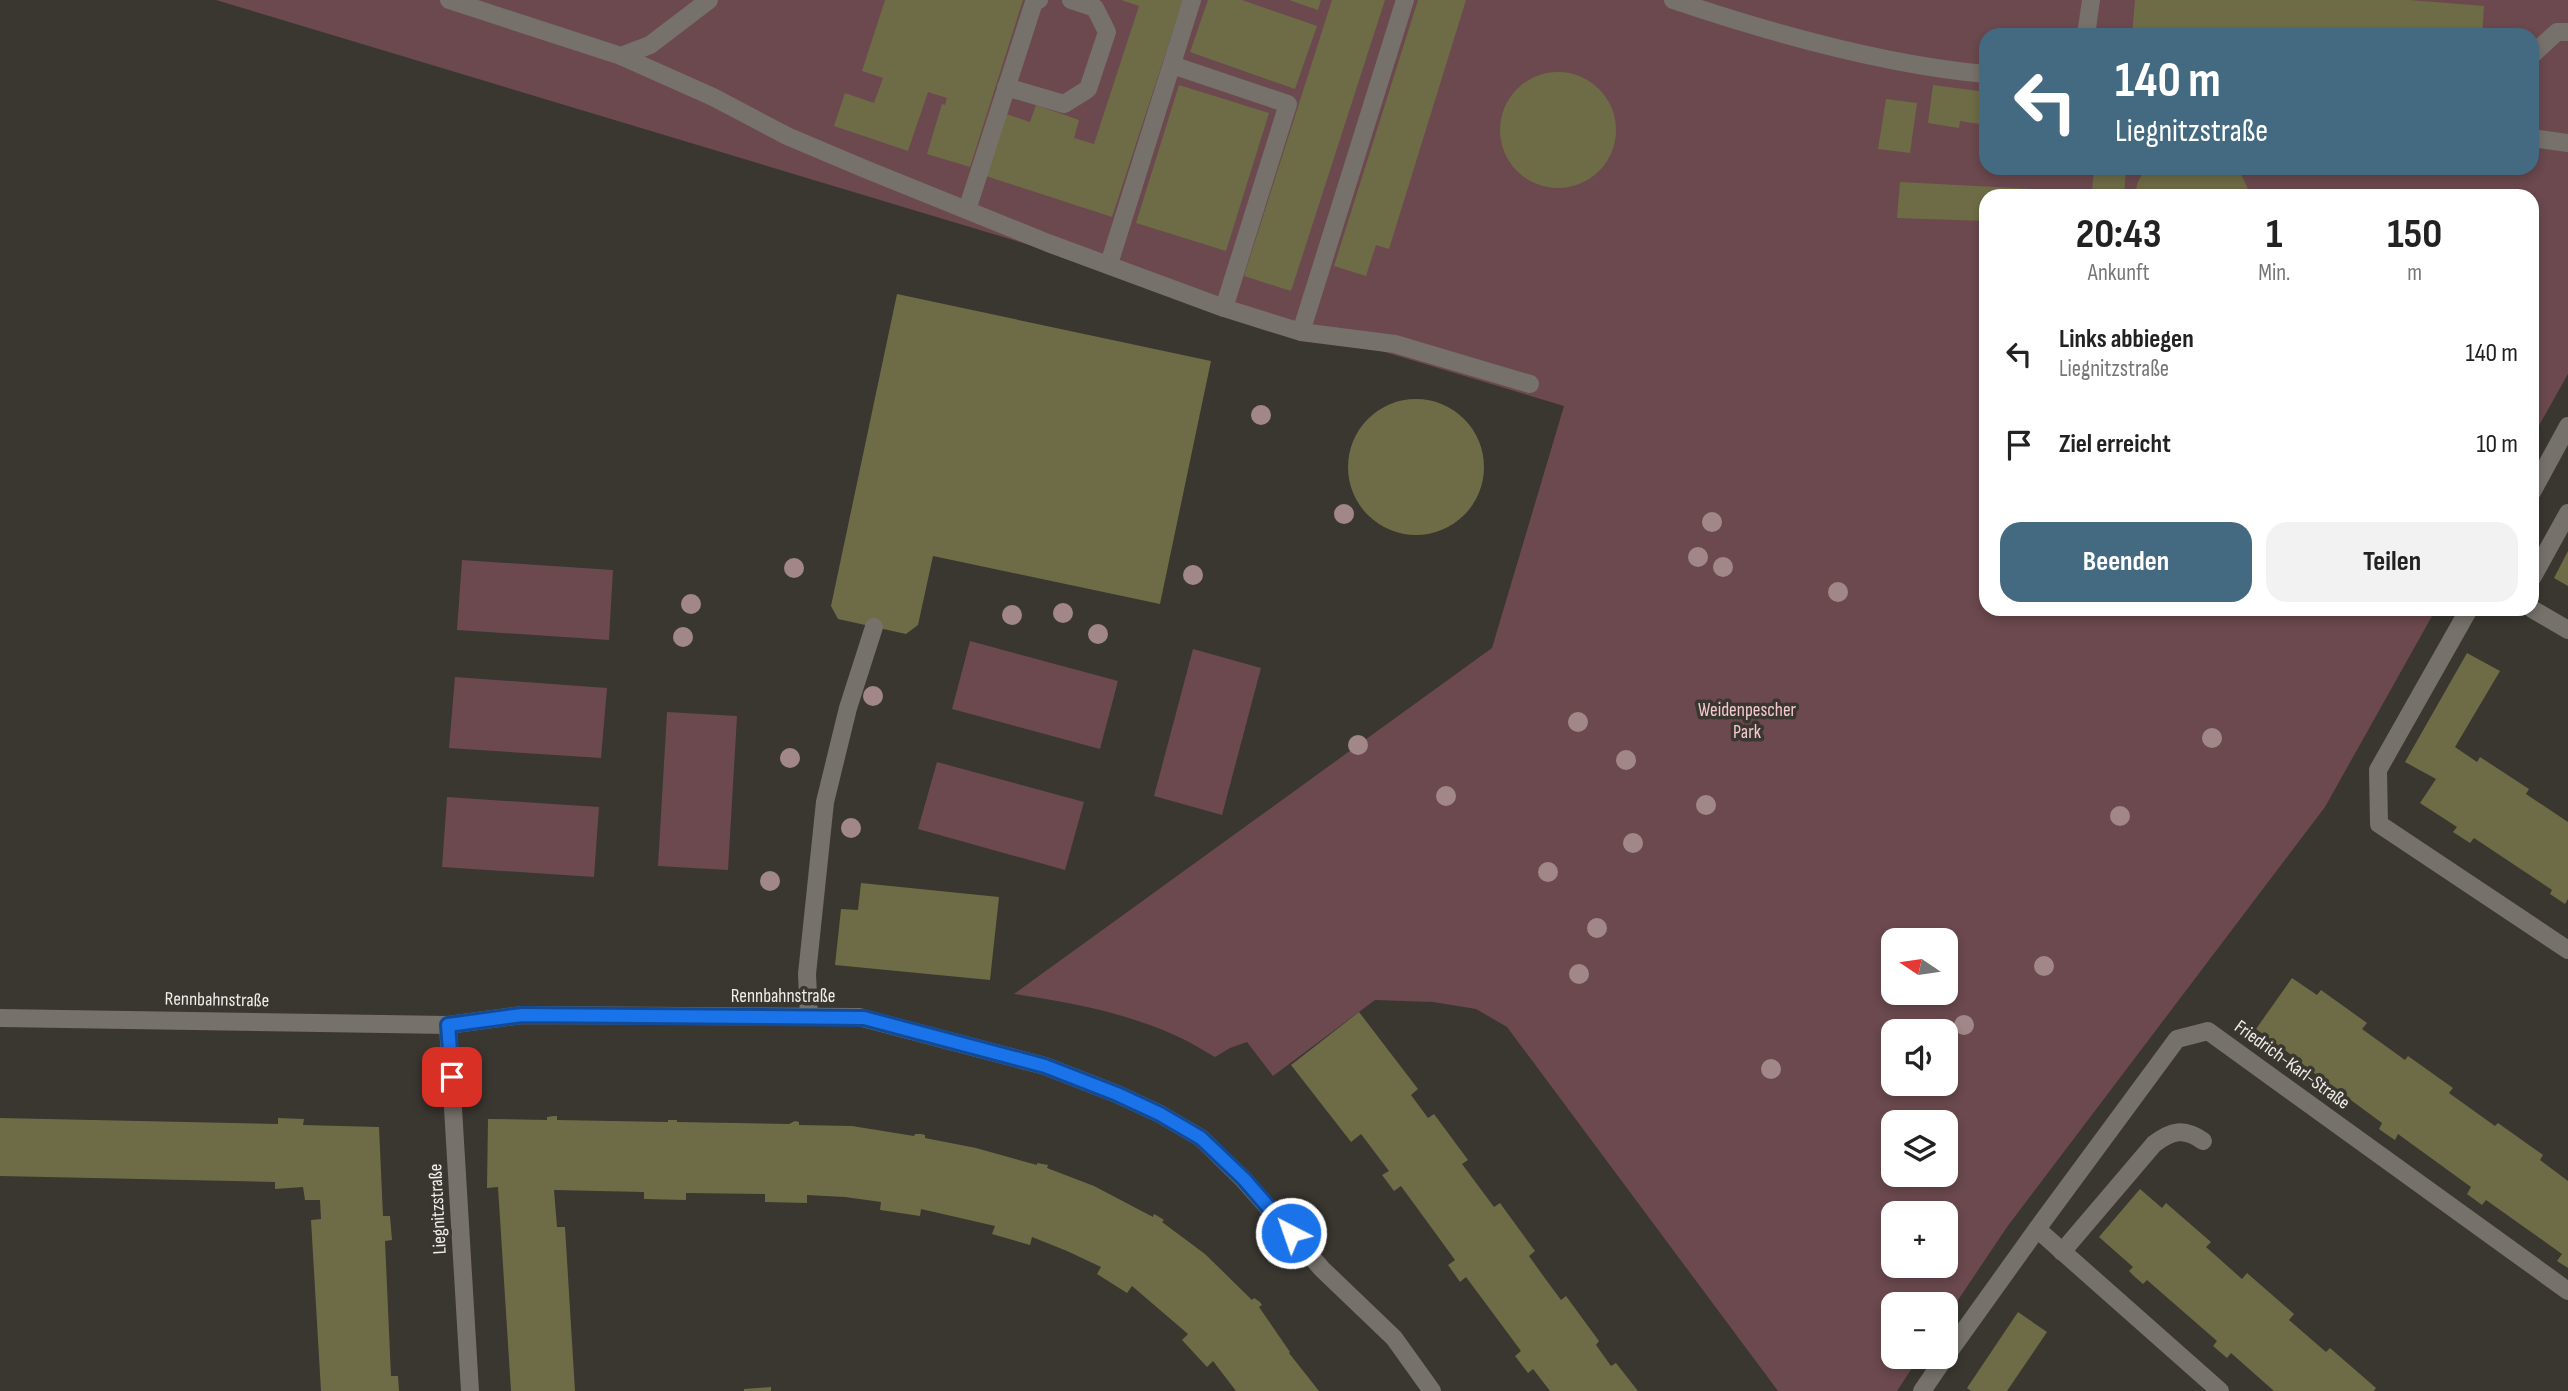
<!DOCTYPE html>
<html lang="de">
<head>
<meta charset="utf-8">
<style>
	:root { --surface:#fff; --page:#f2f2f2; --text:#222; --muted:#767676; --accent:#436a80 }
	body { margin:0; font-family:"Sofia Sans Condensed",sans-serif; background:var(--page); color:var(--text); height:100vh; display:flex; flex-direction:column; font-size:26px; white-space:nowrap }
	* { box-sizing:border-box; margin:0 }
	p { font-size:23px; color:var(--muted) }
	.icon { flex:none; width:38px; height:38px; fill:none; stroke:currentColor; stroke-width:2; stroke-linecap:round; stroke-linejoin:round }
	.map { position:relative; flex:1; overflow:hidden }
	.details { position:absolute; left:1979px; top:189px; width:560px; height:427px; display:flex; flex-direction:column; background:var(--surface); border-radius:21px; box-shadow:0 4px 10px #0003 }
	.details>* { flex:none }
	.banner { position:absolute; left:1979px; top:28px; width:560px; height:147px; border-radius:21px; box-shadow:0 4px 10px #0003; background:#436a80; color:#fff; overflow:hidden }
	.needle { width:46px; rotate:283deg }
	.fabs { position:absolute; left:1881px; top:928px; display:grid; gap:14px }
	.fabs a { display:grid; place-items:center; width:77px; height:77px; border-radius:14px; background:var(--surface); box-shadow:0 4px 10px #0003; font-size:35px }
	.pin { position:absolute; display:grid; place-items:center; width:60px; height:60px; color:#fff; margin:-30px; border-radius:14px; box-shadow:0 4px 10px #0006 }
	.me { position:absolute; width:77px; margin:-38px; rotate:319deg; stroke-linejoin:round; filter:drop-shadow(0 0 5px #0008) }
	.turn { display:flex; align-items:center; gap:24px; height:147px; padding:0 21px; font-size:32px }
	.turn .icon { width:91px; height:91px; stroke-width:2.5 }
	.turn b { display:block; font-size:49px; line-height:60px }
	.eta { display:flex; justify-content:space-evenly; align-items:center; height:119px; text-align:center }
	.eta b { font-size:42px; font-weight:700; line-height:49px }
	.action { display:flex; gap:14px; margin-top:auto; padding:14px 21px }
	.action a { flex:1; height:80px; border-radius:21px; background:var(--accent); color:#fff; font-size:28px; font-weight:700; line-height:80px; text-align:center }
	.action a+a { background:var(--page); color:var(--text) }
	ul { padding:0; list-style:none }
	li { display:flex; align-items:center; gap:21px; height:91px; padding:0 21px }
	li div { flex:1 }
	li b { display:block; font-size:26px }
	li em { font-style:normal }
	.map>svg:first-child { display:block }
	.green { fill:#6b494e; fill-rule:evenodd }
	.building { fill:#6e6c46 }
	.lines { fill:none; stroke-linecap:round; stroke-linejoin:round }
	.lane { stroke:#76716a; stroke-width:18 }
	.street { stroke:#76716a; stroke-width:18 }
	.tree { fill:#a18788 }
	.route-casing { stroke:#114b97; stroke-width:18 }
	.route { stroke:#1a73e8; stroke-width:12 }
	.labels { text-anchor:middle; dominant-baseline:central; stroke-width:7; stroke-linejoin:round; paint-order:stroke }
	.park-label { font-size:19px; fill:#f6cad0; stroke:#3a3630 }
	.street-label { font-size:19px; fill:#f0edea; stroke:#3a3630 }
</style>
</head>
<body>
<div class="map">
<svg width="2568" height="1391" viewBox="0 0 2568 1391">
	<rect width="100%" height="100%" fill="#3a3630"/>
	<g class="green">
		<path d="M216,0H2568V374L2532,438V196H1986V609H2436L2325,807L2007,1227L1946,1318V1304H1894V1356H1920L1897,1391H1778L1507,1027L1476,1009L1433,1002L1375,1000L1273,1076L1247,1042L1230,1048L1215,1057C1201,1049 1187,1040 1172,1034C1123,1012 1067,1002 1014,994L1492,648L1564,406ZM1986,35H2532V168H1986ZM1894,940H1946V992H1894ZM1894,1031H1946V1083H1894ZM1894,1122H1946V1174H1894ZM1894,1213H1946V1265H1894Z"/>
		<polygon points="462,560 613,570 609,640 457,630"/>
		<polygon points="970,641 1118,681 1100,749 952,709"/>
		<polygon points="1193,649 1261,668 1222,815 1154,796"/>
		<polygon points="455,677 607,688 601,758 449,748"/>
		<polygon points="667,712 737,716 728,870 658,866"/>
		<polygon points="937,762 1084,802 1065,870 918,829"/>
		<polygon points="447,797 599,807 594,877 442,867"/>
	</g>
	<g class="building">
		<polygon points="885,0 1023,0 970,167 927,154 942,104 945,105 947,98 928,92 908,151 834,126 845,93 874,103 883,78 862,71"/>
		<polygon points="1183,0 1112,217 986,176 1006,114 1030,122 1036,105 1079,120 1074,138 1094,144 1139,6 1121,0"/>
		<polygon points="1208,0 1242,0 1317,26 1295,89 1190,52"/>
		<polygon points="1289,0 1321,0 1318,10"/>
		<polygon points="1332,0 1385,0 1291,291 1244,276"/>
		<polygon points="1418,0 1466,0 1389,249 1376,245 1366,276 1334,266"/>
		<polygon points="2135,0 2409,0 2484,6 2482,35 2132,35"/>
		<circle cx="1558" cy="130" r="58"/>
		<polygon points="1179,85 1269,113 1226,251 1136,223"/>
		<polygon points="1933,85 1986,92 1986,125 1960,121 1959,128 1928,123"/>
		<polygon points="1886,99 1917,103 1910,153 1878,149"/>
		<polygon points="2094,168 2126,168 2124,196 1986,196 1986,221 1897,218 1900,182 2092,192"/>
		<polygon points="2145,168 2238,168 2248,189 2249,196 2134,196 2138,182"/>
		<polygon points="897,294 1211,361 1160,604 933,556 918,625 906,634 838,619 831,606"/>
		<circle cx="1416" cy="467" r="68"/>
		<polygon points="2568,551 2568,586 2554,578"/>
		<polygon points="2467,653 2500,671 2455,747 2477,762 2480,757 2529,789 2526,794 2568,822 2568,899 2565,904 2550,894 2552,890 2474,838 2470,843 2453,832 2457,827 2420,803 2436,779 2405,762"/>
		<polygon points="861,883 999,897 990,980 835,965 841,909 858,910"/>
		<polygon points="2292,978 2317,995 2321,990 2367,1023 2362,1029 2405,1060 2408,1056 2453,1088 2449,1093 2495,1126 2498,1123 2543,1155 2540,1160 2568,1181 2568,1268 2557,1261 2562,1254 2486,1200 2482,1205 2467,1194 2471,1187 2398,1134 2395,1140 2386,1134 2379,1129 2382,1123 2306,1067 2302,1073 2287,1062 2293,1056 2256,1029"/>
		<polygon points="1359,1012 1418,1089 1411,1095 1428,1118 1434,1114 1468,1160 1462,1164 1494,1207 1500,1203 1535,1251 1529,1256 1544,1277 1561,1300 1566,1296 1599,1341 1596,1345 1611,1366 1616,1363 1638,1391 1550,1391 1533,1369 1528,1373 1515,1356 1521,1351 1466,1277 1460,1282 1448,1265 1455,1260 1401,1186 1394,1191 1382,1175 1389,1171 1361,1134 1351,1142 1291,1065"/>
		<polygon points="554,1116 557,1116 557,1120 668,1122 668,1120 677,1120 677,1122 789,1124 795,1121 799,1122 799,1125 852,1126 914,1136 915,1134 921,1134 925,1135 925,1138 976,1148 1037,1165 1037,1163 1048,1165 1047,1168 1094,1186 1153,1217 1154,1214 1161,1218 1164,1220 1162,1222 1205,1254 1252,1300 1254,1298 1260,1302 1262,1305 1259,1307 1290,1352 1289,1353 1319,1391 1236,1391 1213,1361 1207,1367 1182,1340 1188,1334 1132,1286 1127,1293 1097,1274 1101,1267 1067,1251 1032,1237 1030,1245 992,1234 995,1226 921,1209 920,1216 880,1210 881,1202 845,1197 807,1195 807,1203 765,1202 765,1194 686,1193 686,1200 644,1199 644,1192 554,1190 557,1227 565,1227 575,1391 511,1391 498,1187 487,1188 488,1119 547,1120 547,1117"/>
		<polygon points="0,1118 278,1124 278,1118 304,1119 303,1125 379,1127 383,1216 390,1216 392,1240 385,1241 391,1376 398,1376 399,1391 321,1391 311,1220 321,1219 320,1200 305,1200 303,1187 275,1189 275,1182 0,1176"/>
		<polygon points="2140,1189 2162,1208 2166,1203 2211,1242 2206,1247 2242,1279 2247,1273 2294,1314 2289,1320 2326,1352 2330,1348 2376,1388 2374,1391 2274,1391 2231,1353 2227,1358 2213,1346 2217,1341 2147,1280 2143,1284 2135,1277 2129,1271 2133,1267 2099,1237"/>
		<polygon points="2018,1312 2047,1332 2007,1391 1971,1391 1967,1388"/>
		<polygon points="771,1387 771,1391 744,1391 744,1389"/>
	</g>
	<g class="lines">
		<g class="lane">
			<polyline points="449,0 621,56 650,45 709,0"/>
			<path d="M1673,0C1771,33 1883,65 1986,74"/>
			<polyline points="2086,35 2091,0"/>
			<polyline points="2532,55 2557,32 2568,32"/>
			<polyline points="621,56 713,97 787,136 865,169 1048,243 1224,308 1301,332 1395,344 1530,384"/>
			<polyline points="1172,65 1288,104 1224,308"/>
			<polyline points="1006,87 1064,104 1088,89 1107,32 1095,8 1071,0"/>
			<polyline points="2532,138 2568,143"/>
			<polyline points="967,210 1034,2 1039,0"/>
			<polyline points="1109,264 1192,0"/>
			<polyline points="1301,332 1405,0"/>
			<polyline points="2532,578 2568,513"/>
			<polyline points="809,1017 807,974 825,802 848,708 874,627"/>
			<path d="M2062,1252L2154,1144C2171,1131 2184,1127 2203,1141"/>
		</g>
		<g class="street">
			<polyline points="2532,492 2568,426"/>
			<polyline points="2469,609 2378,770 2379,824 2568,950"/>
			<polyline points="2532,609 2568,630"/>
			<polyline points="0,1018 448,1025 522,1015 859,1017 1045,1066 1117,1094 1160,1114 1201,1138 1243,1179 1322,1269 1394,1338 1432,1391"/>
			<polyline points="448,1025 470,1391"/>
			<polyline points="1946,1356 2037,1229"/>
			<polyline points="1922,1391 1946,1356"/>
			<polyline points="2220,1391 2037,1229 2177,1039 2208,1031 2568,1291"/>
		</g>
	</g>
	<g class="tree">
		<circle cx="1261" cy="415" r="10"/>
		<circle cx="1344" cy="514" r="10"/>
		<circle cx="1712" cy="522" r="10"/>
		<circle cx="1698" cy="557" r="10"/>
		<circle cx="1723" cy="567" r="10"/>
		<circle cx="794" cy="568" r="10"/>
		<circle cx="1193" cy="575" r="10"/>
		<circle cx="1838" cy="592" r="10"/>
		<circle cx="691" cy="604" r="10"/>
		<circle cx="1063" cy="613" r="10"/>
		<circle cx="1012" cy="615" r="10"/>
		<circle cx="1098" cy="634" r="10"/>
		<circle cx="683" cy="637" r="10"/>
		<circle cx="873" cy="696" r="10"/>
		<circle cx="1578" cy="722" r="10"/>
		<circle cx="2212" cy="738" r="10"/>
		<circle cx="1358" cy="745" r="10"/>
		<circle cx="790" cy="758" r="10"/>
		<circle cx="1626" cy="760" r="10"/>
		<circle cx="1446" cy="796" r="10"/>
		<circle cx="1706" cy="805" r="10"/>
		<circle cx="2120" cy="816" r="10"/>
		<circle cx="851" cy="828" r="10"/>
		<circle cx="1633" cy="843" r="10"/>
		<circle cx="1548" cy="872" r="10"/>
		<circle cx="770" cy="881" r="10"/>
		<circle cx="1597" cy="928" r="10"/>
		<circle cx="2044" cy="966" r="10"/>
		<circle cx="1579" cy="974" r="10"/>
		<circle cx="1964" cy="1025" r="10"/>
		<circle cx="1771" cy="1069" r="10"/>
	</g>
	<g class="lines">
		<g class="route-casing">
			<polyline id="route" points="452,1077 448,1025 522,1015 864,1018 1045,1066 1117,1094 1160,1114 1201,1138 1244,1179 1291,1233"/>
		</g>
		<use href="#route" class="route"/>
	</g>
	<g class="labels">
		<g class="park-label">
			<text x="1747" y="710">Weidenpescher<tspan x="1747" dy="22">Park</tspan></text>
		</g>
		<g class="street-label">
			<text x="783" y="996">Rennbahnstraße</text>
			<text transform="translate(217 1000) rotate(1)">Rennbahnstraße</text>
			<text transform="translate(2292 1065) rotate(36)">Friedrich-Karl-Straße</text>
			<text transform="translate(438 1209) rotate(-93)">Liegnitzstraße</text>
		</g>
	</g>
</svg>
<div class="fabs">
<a><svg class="needle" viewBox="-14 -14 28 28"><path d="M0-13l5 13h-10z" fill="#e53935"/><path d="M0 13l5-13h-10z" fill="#767676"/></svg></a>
<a><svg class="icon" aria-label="sound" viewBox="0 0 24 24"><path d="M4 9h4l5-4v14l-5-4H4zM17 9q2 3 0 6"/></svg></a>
<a><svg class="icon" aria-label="layers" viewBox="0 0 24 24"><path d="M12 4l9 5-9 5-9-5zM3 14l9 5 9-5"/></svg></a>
<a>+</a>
<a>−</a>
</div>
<div class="pin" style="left:452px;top:1077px;background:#d93025"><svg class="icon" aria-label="arrive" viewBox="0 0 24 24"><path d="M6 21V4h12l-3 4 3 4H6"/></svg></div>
<svg class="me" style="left:1291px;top:1233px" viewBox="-20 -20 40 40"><circle r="17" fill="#1a73e8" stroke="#fff" stroke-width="3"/><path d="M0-11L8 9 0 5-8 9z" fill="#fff"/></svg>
<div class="banner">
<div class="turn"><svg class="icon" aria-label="left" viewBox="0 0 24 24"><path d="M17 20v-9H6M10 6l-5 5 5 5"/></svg><div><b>140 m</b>Liegnitzstraße</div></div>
</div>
<section class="details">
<div class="eta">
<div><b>20:43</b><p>Ankunft</p></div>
<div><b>1</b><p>Min.</p></div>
<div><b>150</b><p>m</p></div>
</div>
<ul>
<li><svg class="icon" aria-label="left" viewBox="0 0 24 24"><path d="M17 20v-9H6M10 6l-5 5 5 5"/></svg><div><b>Links abbiegen</b><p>Liegnitzstraße</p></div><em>140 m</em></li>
<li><svg class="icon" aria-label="arrive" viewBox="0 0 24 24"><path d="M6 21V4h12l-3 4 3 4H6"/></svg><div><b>Ziel erreicht</b></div><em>10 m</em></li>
</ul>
<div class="action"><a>Beenden</a><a>Teilen</a></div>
</section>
</div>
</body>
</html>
